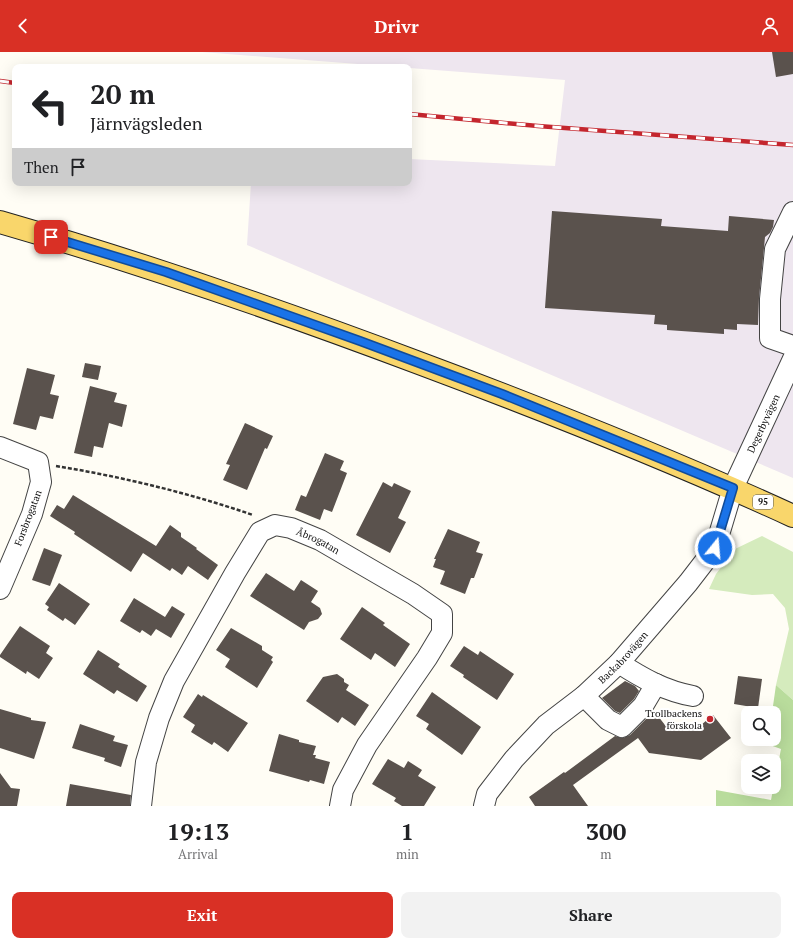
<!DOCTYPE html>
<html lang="en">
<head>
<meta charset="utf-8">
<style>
	:root { --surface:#fff; --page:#f2f2f2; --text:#202124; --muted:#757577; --accent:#d93025 }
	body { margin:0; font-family:"PT Serif",serif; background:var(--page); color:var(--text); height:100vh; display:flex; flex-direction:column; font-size:15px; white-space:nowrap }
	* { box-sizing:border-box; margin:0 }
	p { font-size:13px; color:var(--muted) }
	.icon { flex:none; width:22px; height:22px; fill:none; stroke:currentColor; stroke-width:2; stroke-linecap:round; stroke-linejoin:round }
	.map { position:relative; height:754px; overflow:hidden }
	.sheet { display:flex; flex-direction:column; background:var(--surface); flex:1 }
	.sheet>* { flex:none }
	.hud { position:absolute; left:12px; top:12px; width:400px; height:122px; border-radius:8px; box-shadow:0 4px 16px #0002; background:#fff; color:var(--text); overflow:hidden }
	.buttons { position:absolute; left:741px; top:654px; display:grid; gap:8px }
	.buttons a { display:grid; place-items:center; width:40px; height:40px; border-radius:8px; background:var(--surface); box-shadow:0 4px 16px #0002; font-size:20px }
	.pin { position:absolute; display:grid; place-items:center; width:34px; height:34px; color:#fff; margin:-17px; border-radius:8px; box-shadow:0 2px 6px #0006 }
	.me { position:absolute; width:44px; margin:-22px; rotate:17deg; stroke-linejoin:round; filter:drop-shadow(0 0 3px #0008) }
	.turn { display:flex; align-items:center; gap:14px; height:84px; padding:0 12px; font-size:18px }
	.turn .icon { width:52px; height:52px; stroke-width:2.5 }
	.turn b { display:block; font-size:28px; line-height:34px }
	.then { display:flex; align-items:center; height:38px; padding:0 12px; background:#0003; gap:8px; font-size:15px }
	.eta { display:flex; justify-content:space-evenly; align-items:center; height:68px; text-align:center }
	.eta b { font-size:24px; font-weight:600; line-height:28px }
	.button { display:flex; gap:8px; margin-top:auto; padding:8px 12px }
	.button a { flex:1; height:46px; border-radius:8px; background:var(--accent); color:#fff; font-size:16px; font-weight:600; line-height:46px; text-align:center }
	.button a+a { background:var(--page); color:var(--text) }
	header { display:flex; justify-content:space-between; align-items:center; height:52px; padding:0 12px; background:var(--accent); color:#fff; font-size:18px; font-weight:600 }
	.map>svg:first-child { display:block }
	.industrial { fill:#eee6ef }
	.green { fill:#d5ebbd }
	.forest { fill:#b9dc9c }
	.building { fill:#5a524d }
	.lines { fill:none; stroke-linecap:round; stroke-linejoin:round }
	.minor-casing { stroke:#444; stroke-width:22 }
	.major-casing { stroke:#222; stroke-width:24 }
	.path { stroke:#333; stroke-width:2.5; stroke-dasharray:4 2; stroke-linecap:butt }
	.minor { stroke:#fff; stroke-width:20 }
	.major { stroke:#f9d66b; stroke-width:22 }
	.rail-casing { stroke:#c4262e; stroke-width:4.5 }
	.rail { stroke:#fff; stroke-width:3; stroke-dasharray:9; stroke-linecap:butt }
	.route-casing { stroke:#114b97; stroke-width:10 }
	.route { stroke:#1a73e8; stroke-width:7 }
	.poi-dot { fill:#c4262e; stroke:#fff; stroke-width:1.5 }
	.labels { text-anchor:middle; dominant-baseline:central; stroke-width:4; stroke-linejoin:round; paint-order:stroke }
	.shield { fill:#fff; stroke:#585858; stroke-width:1 }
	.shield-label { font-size:9px; font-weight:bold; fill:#111 }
	.street-label { font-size:10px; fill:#111; stroke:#fff }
	.poi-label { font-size:10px; fill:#111; stroke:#fff; text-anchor:end }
</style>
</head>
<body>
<header><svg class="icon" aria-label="back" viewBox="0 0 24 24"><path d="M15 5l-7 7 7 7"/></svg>Drivr<svg class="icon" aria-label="person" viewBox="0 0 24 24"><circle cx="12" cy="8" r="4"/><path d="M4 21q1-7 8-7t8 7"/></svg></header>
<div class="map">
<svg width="793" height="754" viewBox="0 0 793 754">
	<rect width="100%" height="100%" fill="#fffdf5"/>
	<polygon class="industrial" points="202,0 793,0 793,426 247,193 251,131 409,131 409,107 555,114 565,28"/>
	<polygon class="green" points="762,484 793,500 793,648 776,633 789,577 785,556 773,542 752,543 709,537 716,522 735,497"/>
	<polygon class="forest" points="776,633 793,648 793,754 716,754 716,738 771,748 781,697 767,692 768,687 774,687 774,661 772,661"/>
	<g class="building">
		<polygon points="772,0 793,0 793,22 776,25"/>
		<polygon points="552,159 662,167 661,174 728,179 729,164 774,168 773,175 770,181 765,185 764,196 759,246 758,273 737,272 737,278 724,277 724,282 667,278 667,273 654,272 655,263 545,256"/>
		<polygon points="85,311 101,314 98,328 82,325"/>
		<polygon points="27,316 55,323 50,342 59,344 53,367 40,364 36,378 13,372"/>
		<polygon points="90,334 117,341 114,350 127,353 122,375 109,371 103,396 94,394 92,405 74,401"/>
		<polygon points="245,371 273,384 267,397 265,396 247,438 223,428 230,413 226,412"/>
		<polygon points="325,401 344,409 340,418 347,421 332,460 324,457 320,468 295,458 301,443 306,445"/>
		<polygon points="383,430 392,435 394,431 411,439 398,466 406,470 390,501 356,483"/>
		<polygon points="73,443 156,494 170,473 181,481 181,485 197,496 196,497 218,513 208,528 188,514 182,523 172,516 170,519 143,501 131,520 74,482 75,480 50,464 57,453 64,457"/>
		<polygon points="448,477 480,490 476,500 483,502 474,526 471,526 465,542 440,532 445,519 433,515 436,507 434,507"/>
		<polygon points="44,496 62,503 50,534 32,528"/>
		<polygon points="266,521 294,539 301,528 318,539 311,550 320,556 322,562 318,567 309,570 304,578 250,544"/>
		<polygon points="59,531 90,552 75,573 65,566 63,569 47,558 49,555 45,552"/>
		<polygon points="134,546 165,565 172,554 185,562 171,586 156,577 151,584 142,578 140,581 120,569"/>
		<polygon points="362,555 385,571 383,573 410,592 395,615 375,601 371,608 340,587"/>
		<polygon points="20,574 50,594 46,601 53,606 39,627 27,619 26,622 0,605 0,603"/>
		<polygon points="231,576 262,594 262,598 273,605 271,608 273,610 257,636 225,615 230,607 216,598"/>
		<polygon points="464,594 478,603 480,599 514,622 497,648 463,625 464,623 450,614"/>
		<polygon points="98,598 120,612 118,615 147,634 137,650 117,638 114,642 83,622"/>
		<polygon points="337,622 344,627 344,630 349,633 346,638 369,653 355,674 342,665 338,671 306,649 323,625"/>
		<polygon points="738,624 762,627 758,656 734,652"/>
		<polygon points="625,629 635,634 639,639 634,647 620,661 615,659 602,646"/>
		<polygon points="432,640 481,675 462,703 426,677 429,672 416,664"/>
		<polygon points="198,642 202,645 203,643 248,671 228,700 214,690 212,693 191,680 195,673 183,665"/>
		<polygon points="0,657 31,666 31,668 46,670 34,707 0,696"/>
		<polygon points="654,659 665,673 695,678 713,663 731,686 701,708 649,701 638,686 573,733 588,754 535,754 529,745 564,720 565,721 615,684 623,686 630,683"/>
		<polygon points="80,672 115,684 113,689 128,693 121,715 104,709 105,706 72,696"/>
		<polygon points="279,682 299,688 299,690 316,694 313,703 316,703 315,706 330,710 324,732 310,728 309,730 269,719"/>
		<polygon points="388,707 404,716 408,709 422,718 418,724 436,735 424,754 402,754 394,749 396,746 372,732"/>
		<polygon points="0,721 11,736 20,737 17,754 0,754"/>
		<polygon points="70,732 131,743 130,754 66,754"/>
	</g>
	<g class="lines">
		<g class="minor-casing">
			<g id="minor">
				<polyline points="793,160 775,197 770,247 770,286 793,294"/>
				<polyline points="0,395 38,410 41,430 32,462 0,537"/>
				<path d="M619,611C642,626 665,639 693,644"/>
				<polyline points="584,644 608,668 622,675 643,654 656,632"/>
				<path id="s1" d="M141,754L146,710L159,666L174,629L235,521L260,480L275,473L291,476L320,488L413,542L442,562V581L427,606L367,693L343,738L340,754"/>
				<path id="s2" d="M484,754L487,742L514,707L546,673L584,644L619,611L688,531L715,496L733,436L793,307"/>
			</g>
		</g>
		<g class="major-casing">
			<path id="major" d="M0,170C142,211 281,259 419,311C545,358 671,408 793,464"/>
		</g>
		<path class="path" d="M56,414C123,425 189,441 253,463"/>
		<use href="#minor" class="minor"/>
		<use href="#major" class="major"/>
		<g class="rail-casing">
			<g id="rail">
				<polyline points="0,29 15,31"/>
				<polyline points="409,62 538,74 793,93"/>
			</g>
		</g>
		<use href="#rail" class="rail"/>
	</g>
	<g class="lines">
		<g class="route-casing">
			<polyline id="route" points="51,185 166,220 360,289 502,342 733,436 715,496"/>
		</g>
		<use href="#route" class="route"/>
	</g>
	<circle class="poi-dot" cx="710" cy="667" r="4"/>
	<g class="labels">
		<rect class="shield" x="753" y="443" width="20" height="14" rx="3"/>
		<g class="shield-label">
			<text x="763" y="450">95</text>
		</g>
		<g class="street-label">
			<text stroke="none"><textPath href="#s2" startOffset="483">Degerbyvägen</textPath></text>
			<text transform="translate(28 466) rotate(-69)">Forsbrogatan</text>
			<text stroke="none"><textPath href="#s1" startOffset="365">Åbrogatan</textPath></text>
			<text stroke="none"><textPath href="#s2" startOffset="206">Backabrovägen</textPath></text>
		</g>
		<g class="poi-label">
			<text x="702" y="661">Trollbackens<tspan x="702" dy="12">förskola</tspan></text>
		</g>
	</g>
</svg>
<div class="buttons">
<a><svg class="icon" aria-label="search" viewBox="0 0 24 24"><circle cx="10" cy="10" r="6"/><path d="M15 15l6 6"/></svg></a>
<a><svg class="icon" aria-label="layers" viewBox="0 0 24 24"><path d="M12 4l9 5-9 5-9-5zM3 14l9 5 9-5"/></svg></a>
</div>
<div class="pin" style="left:51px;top:185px;background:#d93025"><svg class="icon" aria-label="arrive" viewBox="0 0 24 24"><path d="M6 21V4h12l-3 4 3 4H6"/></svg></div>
<svg class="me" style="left:715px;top:496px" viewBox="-20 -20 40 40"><circle r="17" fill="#1a73e8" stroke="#fff" stroke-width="3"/><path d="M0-11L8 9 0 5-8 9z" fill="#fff"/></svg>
<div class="hud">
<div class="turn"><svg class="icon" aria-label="left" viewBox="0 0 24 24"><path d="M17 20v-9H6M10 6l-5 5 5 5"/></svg><div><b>20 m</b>Järnvägsleden</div></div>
<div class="then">Then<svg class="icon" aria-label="arrive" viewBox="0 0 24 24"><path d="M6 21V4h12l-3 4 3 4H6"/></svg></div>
</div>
</div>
<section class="sheet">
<div class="eta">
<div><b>19:13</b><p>Arrival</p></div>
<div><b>1</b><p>min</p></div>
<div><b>300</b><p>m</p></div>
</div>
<div class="button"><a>Exit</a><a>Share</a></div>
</section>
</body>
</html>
